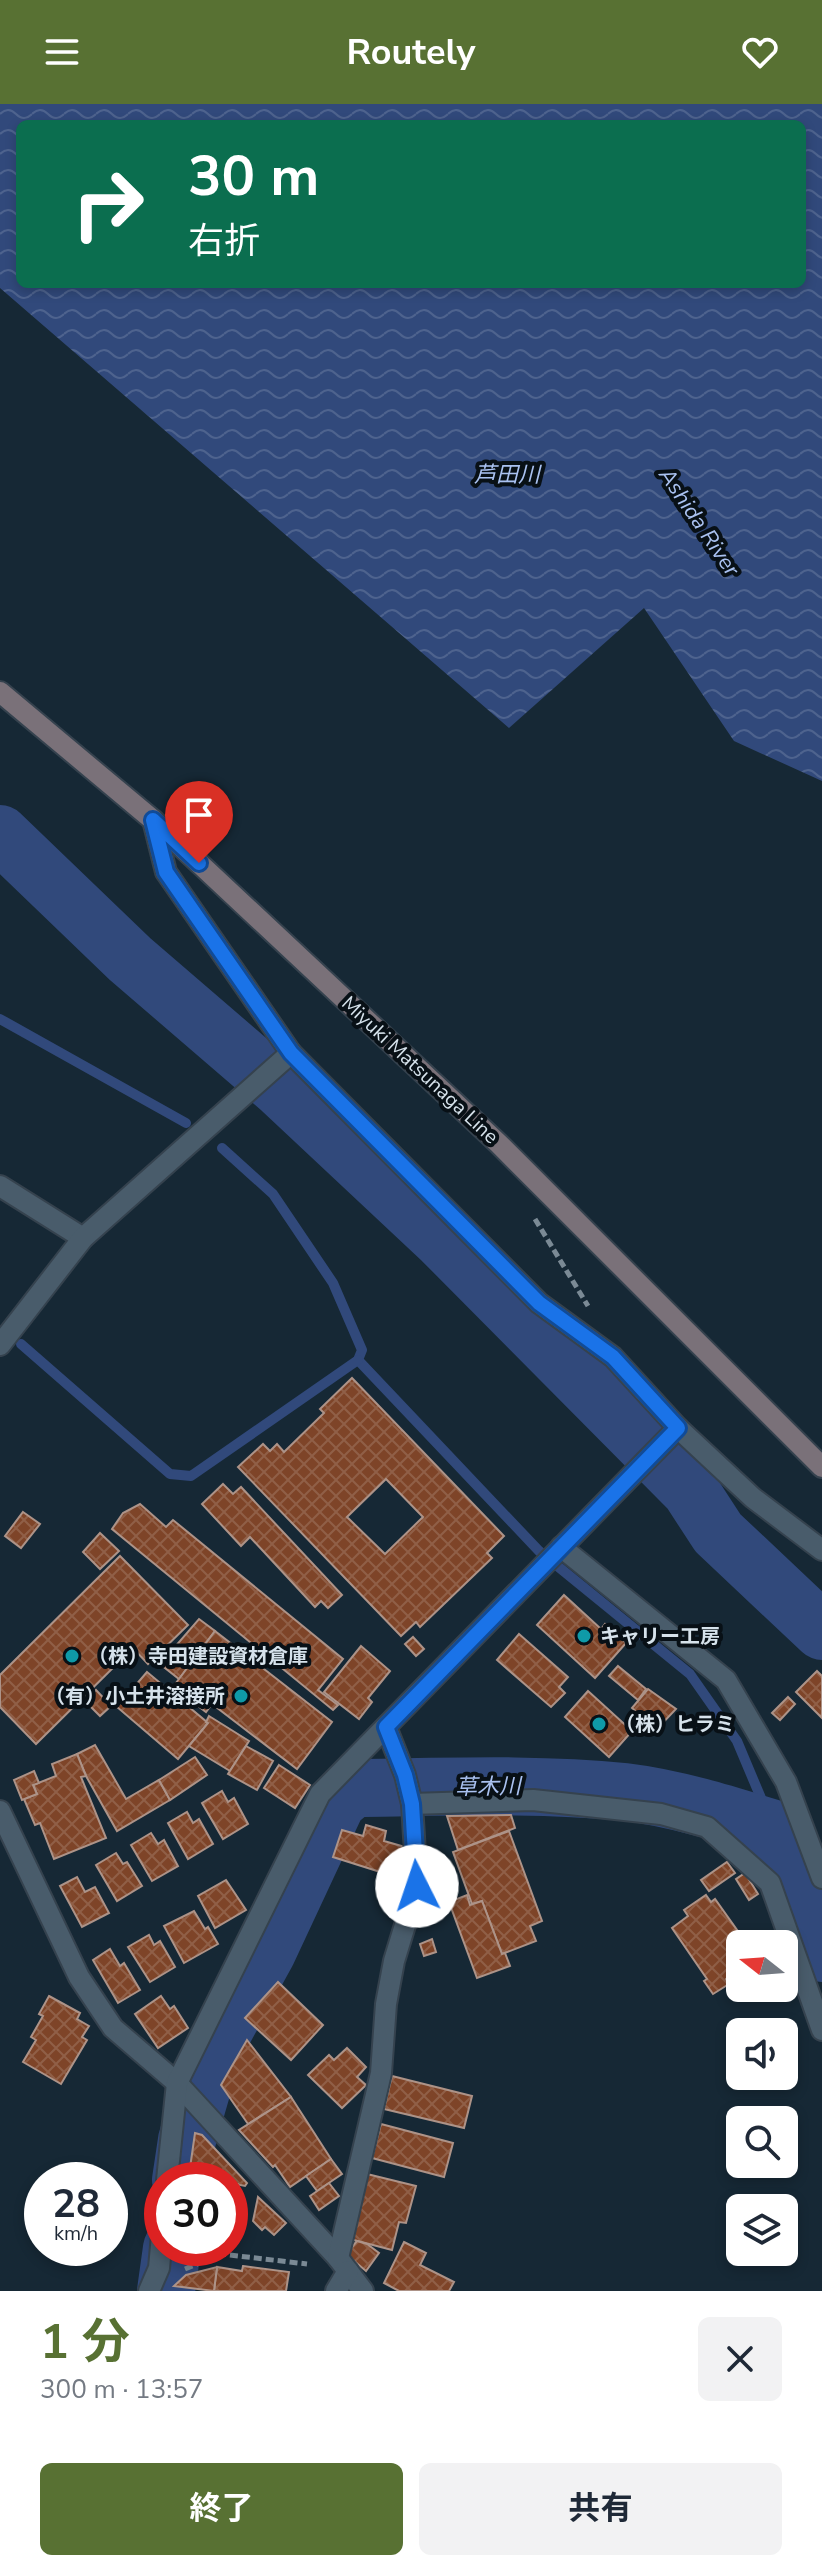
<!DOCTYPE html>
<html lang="ja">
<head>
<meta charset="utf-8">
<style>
	:root { --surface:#fff; --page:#f2f2f3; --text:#1f2937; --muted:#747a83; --accent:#587133 }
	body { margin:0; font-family:"Nunito Sans","Noto Sans JP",sans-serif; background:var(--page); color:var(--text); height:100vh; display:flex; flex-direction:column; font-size:30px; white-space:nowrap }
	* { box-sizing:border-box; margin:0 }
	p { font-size:26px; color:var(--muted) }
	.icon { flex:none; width:44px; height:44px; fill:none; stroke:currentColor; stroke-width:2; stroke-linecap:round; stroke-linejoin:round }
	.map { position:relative; height:2187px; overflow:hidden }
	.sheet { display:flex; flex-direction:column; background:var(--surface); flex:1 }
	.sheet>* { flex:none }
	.banner { position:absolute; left:16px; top:16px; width:790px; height:168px; border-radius:12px; box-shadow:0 4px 12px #0003; background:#0b6e4f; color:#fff; overflow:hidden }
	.needle { width:52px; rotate:287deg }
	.fabs { position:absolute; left:726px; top:1826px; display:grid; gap:16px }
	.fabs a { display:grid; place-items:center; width:72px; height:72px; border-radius:12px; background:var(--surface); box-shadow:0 4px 12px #0003; font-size:40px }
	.speed { position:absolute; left:24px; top:2058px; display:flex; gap:16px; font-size:40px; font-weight:700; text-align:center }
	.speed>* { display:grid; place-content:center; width:104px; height:104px; border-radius:50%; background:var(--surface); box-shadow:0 4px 12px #0003; line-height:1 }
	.speed small { font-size:20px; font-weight:400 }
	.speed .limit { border:12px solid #d22; background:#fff; color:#111 }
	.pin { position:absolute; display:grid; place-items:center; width:68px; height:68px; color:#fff; margin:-82px -34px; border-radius:50% 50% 50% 0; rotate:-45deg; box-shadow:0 0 8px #0007 }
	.pin .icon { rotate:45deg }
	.me { position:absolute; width:88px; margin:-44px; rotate:356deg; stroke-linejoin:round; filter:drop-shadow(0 0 6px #0008) }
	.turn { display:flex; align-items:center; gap:28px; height:168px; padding:0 40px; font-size:36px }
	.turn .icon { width:104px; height:104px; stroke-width:2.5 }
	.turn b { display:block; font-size:56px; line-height:68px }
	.round { display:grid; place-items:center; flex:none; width:84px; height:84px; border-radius:12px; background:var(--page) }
	.headline { display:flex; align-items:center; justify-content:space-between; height:136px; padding:0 40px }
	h1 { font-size:48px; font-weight:700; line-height:60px; color:var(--accent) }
	.action { display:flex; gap:16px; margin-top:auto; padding:16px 40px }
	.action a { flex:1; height:92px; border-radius:12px; background:var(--accent); color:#fff; font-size:32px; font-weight:700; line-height:92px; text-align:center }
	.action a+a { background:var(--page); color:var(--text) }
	header { display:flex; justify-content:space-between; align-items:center; height:104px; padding:0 40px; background:var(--accent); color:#fff; font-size:36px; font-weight:700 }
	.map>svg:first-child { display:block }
	.water { fill:url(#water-waves); fill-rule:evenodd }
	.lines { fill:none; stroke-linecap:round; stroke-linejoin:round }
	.stream { stroke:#31497b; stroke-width:10 }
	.river { stroke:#31497b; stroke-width:58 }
	.building { fill:url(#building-cross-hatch); stroke:#ad9388; stroke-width:2; fill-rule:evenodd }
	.minor-casing { stroke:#35424e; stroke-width:24 }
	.secondary-casing { stroke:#35424e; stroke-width:24 }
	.path { stroke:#7b8a95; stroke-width:5; stroke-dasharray:8 4; stroke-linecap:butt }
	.minor { stroke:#495c6b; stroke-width:20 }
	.secondary { stroke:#7a7179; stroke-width:20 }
	.route-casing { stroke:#114b97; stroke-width:20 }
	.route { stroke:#1a73e8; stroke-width:14 }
	.culture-dot { fill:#0f9aa8; stroke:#081016; stroke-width:3 }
	.labels { text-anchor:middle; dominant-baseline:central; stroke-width:8; stroke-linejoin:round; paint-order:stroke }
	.street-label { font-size:20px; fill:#d6e2eb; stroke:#081016 }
	.poi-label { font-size:20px; font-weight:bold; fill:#d6e2eb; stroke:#081016; text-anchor:start }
	.water-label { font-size:22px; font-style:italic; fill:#aac2f1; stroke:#081016 }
</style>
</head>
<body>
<header><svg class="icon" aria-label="menu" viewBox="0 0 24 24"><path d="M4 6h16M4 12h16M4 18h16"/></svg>Routely<svg class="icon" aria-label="heart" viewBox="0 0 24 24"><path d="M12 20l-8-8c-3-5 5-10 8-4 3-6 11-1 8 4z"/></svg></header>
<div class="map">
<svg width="822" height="2187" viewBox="0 0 822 2187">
	<defs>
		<pattern id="water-waves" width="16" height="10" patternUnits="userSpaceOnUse" patternTransform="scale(2)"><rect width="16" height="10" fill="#31497b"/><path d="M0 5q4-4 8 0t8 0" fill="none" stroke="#4e638e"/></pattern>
		<pattern id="building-cross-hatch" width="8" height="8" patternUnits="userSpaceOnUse" patternTransform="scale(2)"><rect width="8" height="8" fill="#7e4428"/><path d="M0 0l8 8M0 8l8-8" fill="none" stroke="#905f47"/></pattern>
	</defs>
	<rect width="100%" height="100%" fill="#162835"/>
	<path class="water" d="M0,0H822V677L734,637L644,504L509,624L0,184ZM20,20H802V180H20Z"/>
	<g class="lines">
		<g class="stream">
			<polyline points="0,915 186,1019"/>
			<polyline points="222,1044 273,1090 333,1179 362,1246 358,1256 539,1447 690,1570 737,1637 774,1725"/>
			<polyline points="21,1240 170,1370 191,1372 358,1256"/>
		</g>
		<g class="river">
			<polyline points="0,730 130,855 281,985 441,1135 690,1386 718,1429 822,1527"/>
			<path d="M181,2076L187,2036L213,1946L267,1848L337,1698L354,1684C444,1683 535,1679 625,1688C675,1694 726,1710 774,1725L822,1849"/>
			<polyline points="166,2187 172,2144"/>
		</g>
	</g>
	<g class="building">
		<path d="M352,1274L504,1432L487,1449L492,1454L420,1523L416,1518L401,1532L238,1363L263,1340L270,1347L277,1340L284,1348L324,1309L320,1305ZM386,1375L423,1413L385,1450L347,1413Z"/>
		<polygon points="223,1380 233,1390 241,1383 342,1491 328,1504 321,1497 315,1503 250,1433 241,1442 202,1400"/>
		<polygon points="140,1400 166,1423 173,1416 343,1555 318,1586 338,1601 333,1606 112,1425 123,1409"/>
		<polygon points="23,1408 40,1420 21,1444 5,1432"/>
		<polygon points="100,1429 119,1447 100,1465 83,1448"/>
		<polygon points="120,1452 188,1521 148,1560 133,1544 36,1640 0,1603 0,1571"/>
		<polygon points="564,1491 601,1525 605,1520 626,1539 595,1574 537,1521"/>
		<polygon points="199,1515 215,1527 179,1575 160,1560"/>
		<polygon points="215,1527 332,1618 297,1665 212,1600 206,1608 173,1583"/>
		<polygon points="519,1530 568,1573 559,1583 565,1589 551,1603 497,1556"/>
		<polygon points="413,1533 424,1545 416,1552 405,1540"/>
		<polygon points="361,1542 390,1567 368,1594 372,1598 359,1615 324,1588"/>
		<polygon points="618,1562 646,1585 638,1596 609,1572"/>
		<polygon points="817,1567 822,1572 822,1614 796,1588"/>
		<polygon points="147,1568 208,1619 178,1655 117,1603"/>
		<polygon points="648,1585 676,1605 656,1626 632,1604"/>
		<polygon points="96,1586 111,1602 100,1612 85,1597"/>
		<polygon points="588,1587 632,1627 609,1653 565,1613"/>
		<polygon points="788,1593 795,1600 780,1616 772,1609"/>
		<polygon points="209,1612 249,1637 230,1667 189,1642 208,1619 206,1618"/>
		<polygon points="95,1641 126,1695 159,1676 170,1696 117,1727 86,1672 77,1650"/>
		<polygon points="246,1642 273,1657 257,1686 228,1670"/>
		<polygon points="77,1650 86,1672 81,1673 106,1734 54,1755 40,1719 35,1721 24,1695 37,1690 33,1681 56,1672 52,1660"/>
		<polygon points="195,1653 207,1671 170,1696 159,1676"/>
		<polygon points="279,1661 310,1681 295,1704 264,1684"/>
		<polygon points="34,1667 39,1679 33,1681 37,1690 22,1696 14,1676"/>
		<polygon points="222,1687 228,1698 234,1694 248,1720 223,1735 202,1699"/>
		<polygon points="187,1708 193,1719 199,1715 213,1740 188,1755 168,1719"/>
		<polygon points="511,1711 515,1724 458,1746 447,1712"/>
		<polygon points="366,1721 386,1727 384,1737 405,1743 396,1773 333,1753 342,1726 363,1732"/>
		<polygon points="509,1727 542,1817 530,1822 536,1837 502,1850 482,1797 472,1800 453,1748"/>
		<polygon points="151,1729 158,1740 164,1736 178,1762 152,1777 131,1741"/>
		<polygon points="116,1749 123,1760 127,1758 142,1782 117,1797 96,1761"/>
		<polygon points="727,1758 735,1769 709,1787 701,1776"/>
		<polygon points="745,1769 758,1790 749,1796 736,1775"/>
		<polygon points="77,1773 85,1788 95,1783 109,1809 82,1823 60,1782"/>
		<polygon points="226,1776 246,1806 215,1824 198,1792"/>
		<polygon points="467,1791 470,1801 482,1797 502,1850 505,1849 510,1862 477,1874 449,1798"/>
		<polygon points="706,1791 711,1798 715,1795 747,1840 740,1840 740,1866 726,1875 729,1880 713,1890 704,1877 707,1875 672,1824 688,1812 684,1806"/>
		<polygon points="194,1807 205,1825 208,1823 218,1840 184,1859 164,1822"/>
		<polygon points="149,1831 154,1841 160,1837 175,1863 150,1878 128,1843"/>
		<polygon points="432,1835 436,1848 424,1852 420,1840"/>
		<polygon points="110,1845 120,1862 124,1859 140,1886 118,1899 93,1856"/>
		<polygon points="278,1878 323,1921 291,1956 245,1914"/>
		<polygon points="49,1892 80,1909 77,1915 89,1922 82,1933 87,1936 61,1980 23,1958 36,1936 31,1933 43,1912 39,1910"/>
		<polygon points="161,1892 170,1905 174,1902 188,1924 158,1944 135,1910"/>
		<polygon points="247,1936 291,1993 248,2020 221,1981"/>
		<polygon points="347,1944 366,1963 357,1973 366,1981 342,2004 308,1971 329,1951 334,1956"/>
		<polygon points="392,1972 472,1992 464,2024 384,2005"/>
		<polygon points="291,1993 331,2055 290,2083 275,2061 273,2063 239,2026"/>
		<polygon points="381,2020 453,2039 444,2073 372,2054"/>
		<polygon points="195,2029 202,2031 247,2079 245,2082 230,2079 230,2076 189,2071"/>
		<polygon points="331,2055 342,2070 317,2087 306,2072"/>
		<polygon points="367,2070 416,2082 406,2119 399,2118 392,2146 350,2135"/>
		<polygon points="230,2079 238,2080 235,2098 239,2099 230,2143"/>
		<polygon points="329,2079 339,2092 319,2106 310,2092"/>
		<polygon points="258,2093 286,2119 274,2131 265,2123 262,2126 253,2117"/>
		<polygon points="357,2137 367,2140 379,2149 366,2167 346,2150"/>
		<polygon points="404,2138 426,2149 420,2161 454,2178 449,2187 399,2187 384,2179"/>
		<polygon points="181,2144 225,2144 180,2155"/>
		<polygon points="243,2162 289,2168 286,2187 214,2187 217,2163 242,2167"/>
		<polygon points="217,2163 214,2187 174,2182 186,2171"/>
	</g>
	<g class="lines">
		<g class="minor-casing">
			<g id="minor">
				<polyline points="153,716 166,768 291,949 539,1199 613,1253 678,1324 753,1394 822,1446"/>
				<polyline points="0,1082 83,1134"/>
				<polyline points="0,1241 83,1134 291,949"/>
				<polyline points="561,1443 726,1576 786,1678 822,1774"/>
				<polyline points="412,1700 533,1696 661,1710 707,1723 770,1779 822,1926"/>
				<polyline points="0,1707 79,1873 113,1924 177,1979 338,2154 363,2187"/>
				<polyline points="167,2076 177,1979 320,1690 678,1324"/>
				<polyline points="338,2154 381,1969 386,1900 394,1857 417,1782 412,1700 405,1671 386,1623"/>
				<polyline points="149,2187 159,2164 162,2131"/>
				<polyline points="336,2187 348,2167"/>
			</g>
		</g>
		<g class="secondary-casing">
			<polyline id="secondary" points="0,588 153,716 498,1039 822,1363"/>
		</g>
		<g class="path">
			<polyline points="535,1115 588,1202"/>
			<polyline points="185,2165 221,2150 307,2160"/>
		</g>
		<use href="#minor" class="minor"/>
		<use href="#secondary" class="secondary"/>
	</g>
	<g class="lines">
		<g class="route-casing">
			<polyline id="route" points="199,759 153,716 166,768 291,949 539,1199 613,1253 678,1324 386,1623 405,1671 412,1700 417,1782"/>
		</g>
		<use href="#route" class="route"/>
	</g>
	<g class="culture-dot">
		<circle cx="584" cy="1532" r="8"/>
		<circle cx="72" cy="1552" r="8"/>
		<circle cx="241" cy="1592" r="8"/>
		<circle cx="599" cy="1620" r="8"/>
	</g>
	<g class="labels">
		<g class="street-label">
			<text transform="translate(420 966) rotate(43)">Miyuki Matsunaga Line</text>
		</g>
		<g class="poi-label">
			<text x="600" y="1532">キャリー工房</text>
			<text x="88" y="1552">（株）寺田建設資材倉庫</text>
			<text x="225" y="1592" text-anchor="end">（有）小土井溶接所</text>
			<text x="615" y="1620">（株）ヒラミ</text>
		</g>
		<g class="water-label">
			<text x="507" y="371">芦田川</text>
			<text transform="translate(699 418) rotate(56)">Ashida River</text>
			<text transform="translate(488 1683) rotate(-1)">草木川</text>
		</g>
	</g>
</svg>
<div class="fabs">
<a><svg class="needle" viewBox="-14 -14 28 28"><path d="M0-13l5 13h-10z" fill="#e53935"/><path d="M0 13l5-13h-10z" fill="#747a83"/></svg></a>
<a><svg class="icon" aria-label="sound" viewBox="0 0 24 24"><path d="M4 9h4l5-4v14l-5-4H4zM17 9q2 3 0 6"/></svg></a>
<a><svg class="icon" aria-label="search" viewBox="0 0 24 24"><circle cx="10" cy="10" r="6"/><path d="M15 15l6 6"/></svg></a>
<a><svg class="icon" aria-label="layers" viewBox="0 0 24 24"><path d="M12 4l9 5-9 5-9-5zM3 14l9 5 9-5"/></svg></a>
</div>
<div class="speed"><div>28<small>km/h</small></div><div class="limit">30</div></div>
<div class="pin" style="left:199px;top:759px;background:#d93025"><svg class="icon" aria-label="arrive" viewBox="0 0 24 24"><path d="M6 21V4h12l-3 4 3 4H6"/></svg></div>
<svg class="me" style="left:417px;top:1782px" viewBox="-20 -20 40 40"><circle r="19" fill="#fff"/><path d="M0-13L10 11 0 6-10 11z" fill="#1a73e8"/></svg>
<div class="banner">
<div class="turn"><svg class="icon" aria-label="right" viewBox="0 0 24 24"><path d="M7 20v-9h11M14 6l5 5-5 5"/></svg><div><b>30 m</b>右折</div></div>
</div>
</div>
<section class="sheet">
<div class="headline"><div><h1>1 分</h1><p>300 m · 13:57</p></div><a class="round"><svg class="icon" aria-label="close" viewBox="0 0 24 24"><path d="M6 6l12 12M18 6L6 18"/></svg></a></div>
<div class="action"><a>終了</a><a>共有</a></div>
</section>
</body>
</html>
